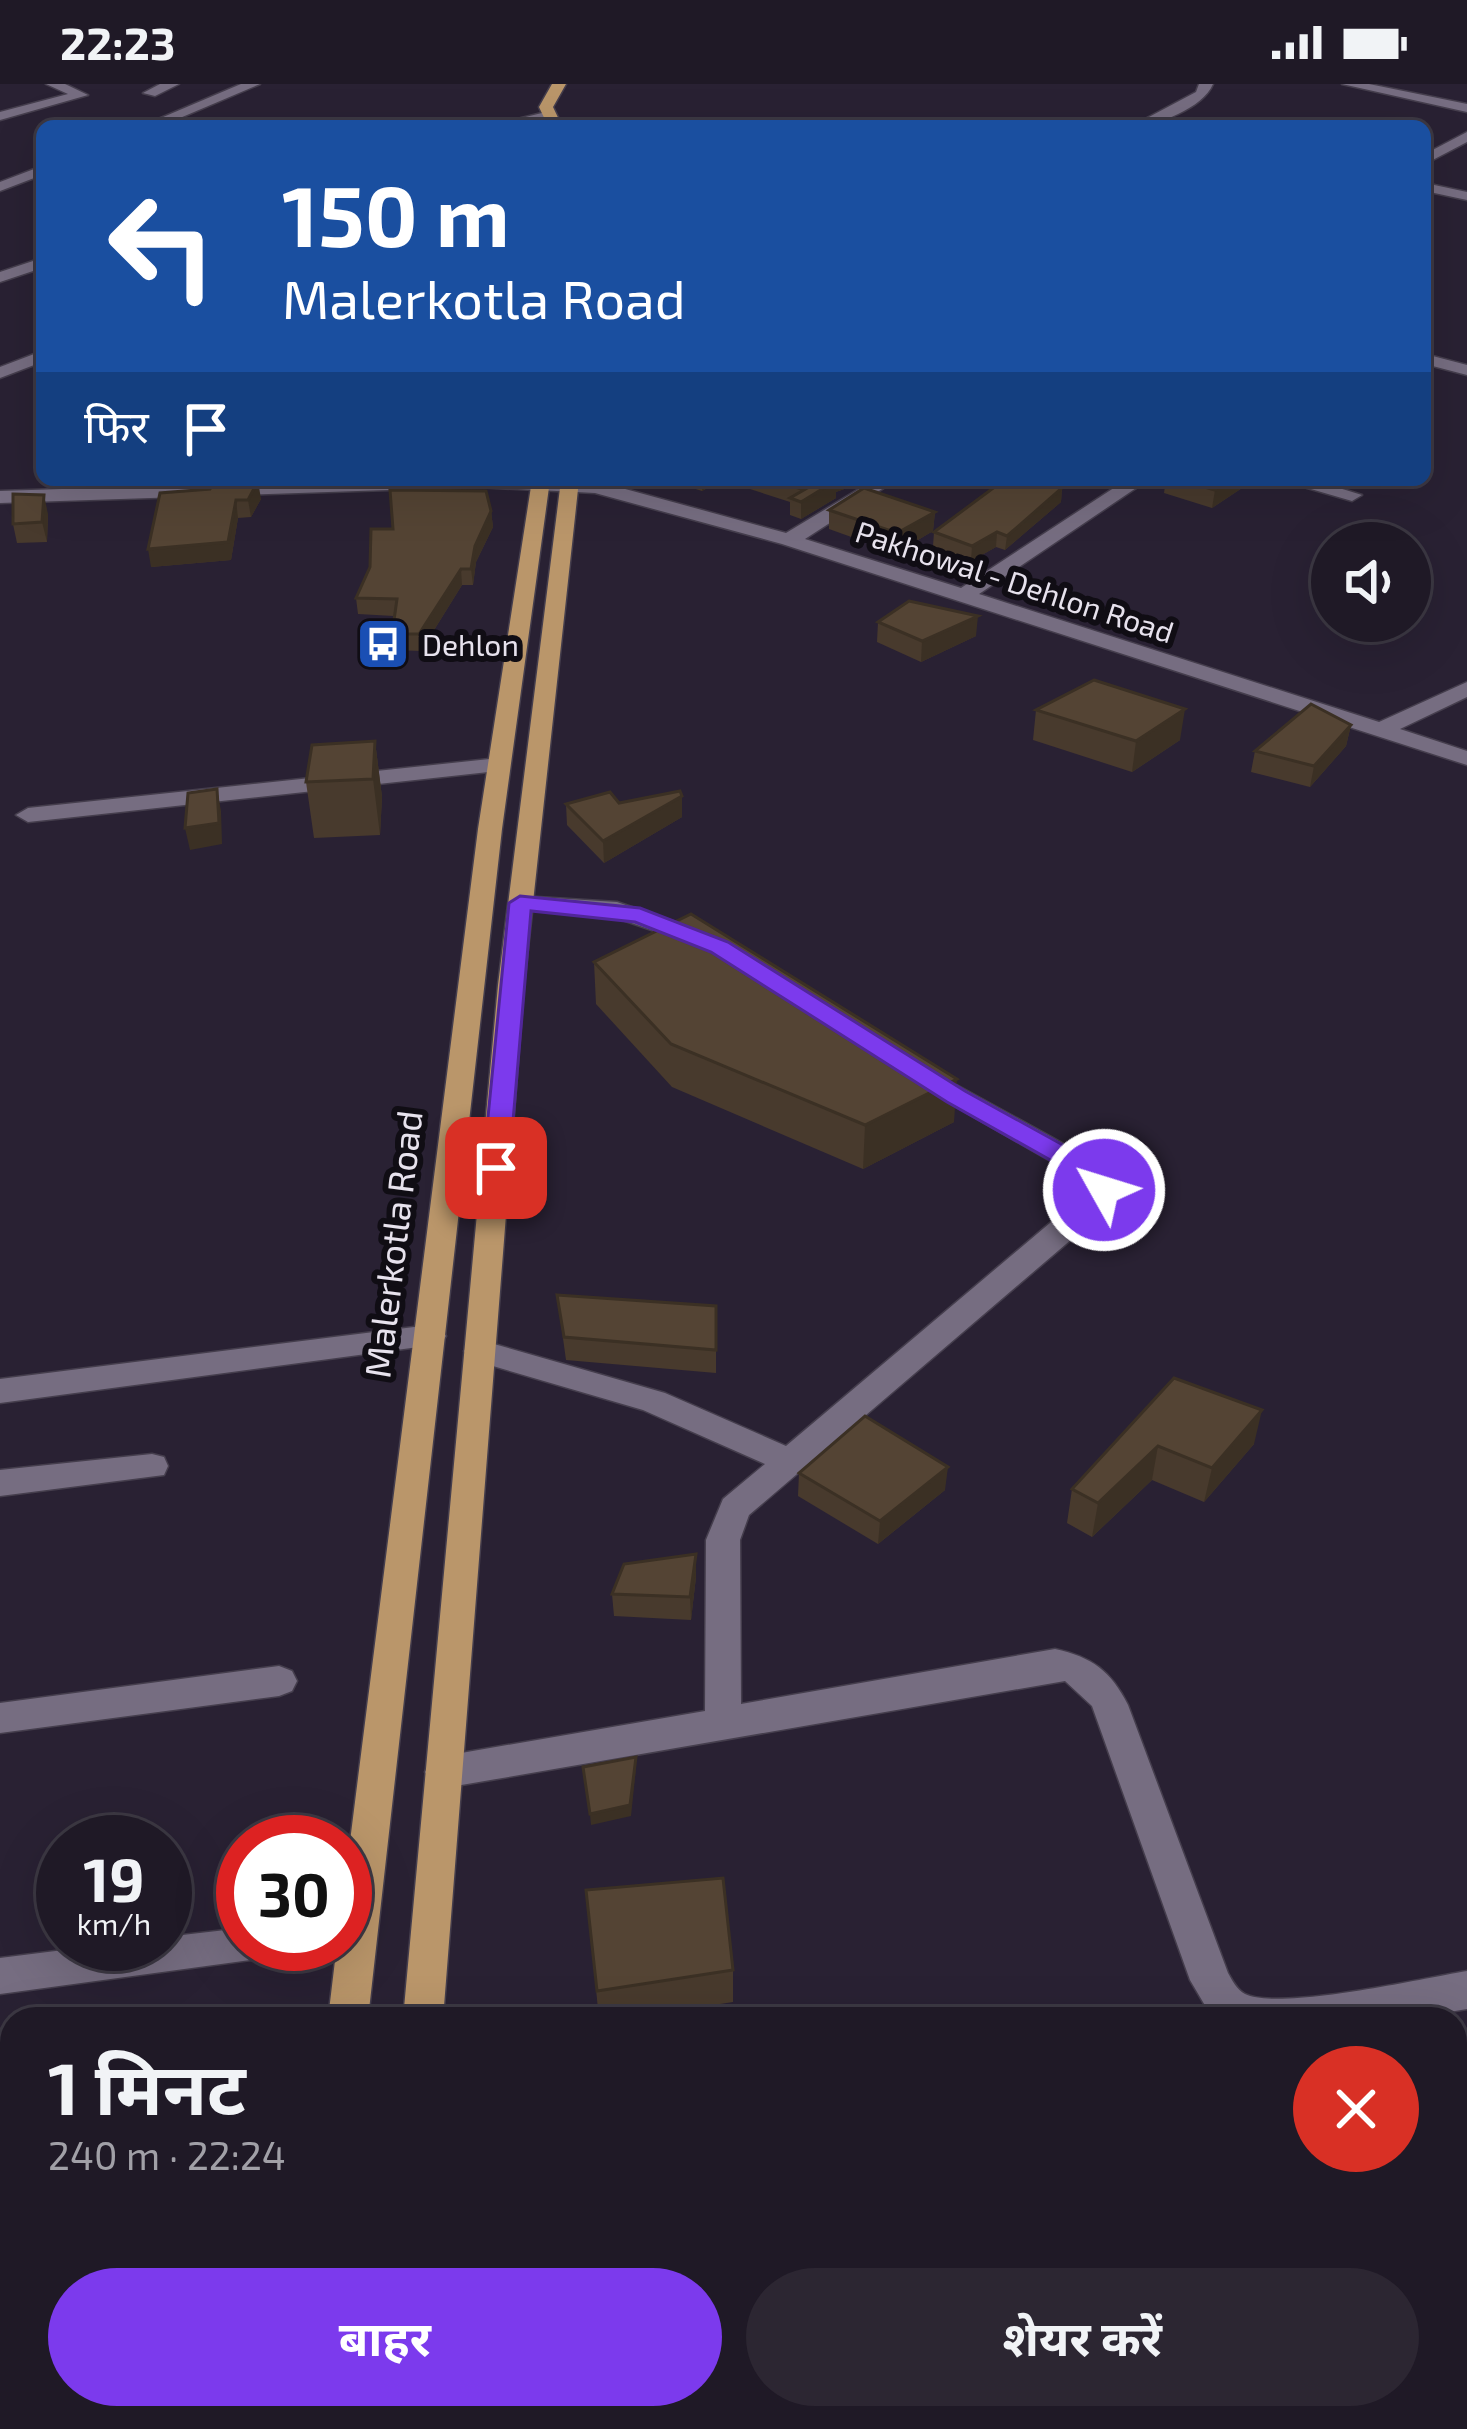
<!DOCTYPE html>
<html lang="hi">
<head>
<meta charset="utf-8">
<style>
	:root { --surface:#1f1926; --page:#2c2632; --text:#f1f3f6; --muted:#a1a0a7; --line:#3c3843; --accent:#7c3aed }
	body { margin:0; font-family:"Exo 2","Noto Sans Devanagari",sans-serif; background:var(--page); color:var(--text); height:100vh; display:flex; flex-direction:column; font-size:45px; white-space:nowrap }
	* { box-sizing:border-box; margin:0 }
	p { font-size:39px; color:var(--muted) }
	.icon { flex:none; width:66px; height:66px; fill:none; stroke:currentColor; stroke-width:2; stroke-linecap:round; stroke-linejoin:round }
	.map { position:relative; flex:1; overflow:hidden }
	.details { position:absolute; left:0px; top:1923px; width:1467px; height:423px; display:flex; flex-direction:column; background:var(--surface); border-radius:36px 36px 0 0; box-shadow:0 12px 48px #0002,0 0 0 3px var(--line) }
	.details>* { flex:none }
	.banner { position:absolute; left:36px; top:36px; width:1395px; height:366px; border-radius:18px; box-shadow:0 12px 48px #0002,0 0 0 3px var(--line); background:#1a4fa0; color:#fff; overflow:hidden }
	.fabs { position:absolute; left:1311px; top:438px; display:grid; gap:24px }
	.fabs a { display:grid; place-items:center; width:120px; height:120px; border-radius:50%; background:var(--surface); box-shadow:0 12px 48px #0002,0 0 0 3px var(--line); font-size:60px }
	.speed { position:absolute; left:36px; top:1731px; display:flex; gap:24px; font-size:60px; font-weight:700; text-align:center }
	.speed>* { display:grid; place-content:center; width:156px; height:156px; border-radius:50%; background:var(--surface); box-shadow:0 12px 48px #0002,0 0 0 3px var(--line); line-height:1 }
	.speed small { font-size:30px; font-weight:400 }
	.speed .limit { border:18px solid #d22; background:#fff; color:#111 }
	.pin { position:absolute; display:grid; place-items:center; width:102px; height:102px; color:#fff; margin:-51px; border-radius:24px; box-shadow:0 6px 18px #0006 }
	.me { position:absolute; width:132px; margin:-66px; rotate:309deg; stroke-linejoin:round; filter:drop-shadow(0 0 9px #0008) }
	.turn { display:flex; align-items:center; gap:42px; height:252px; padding:0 48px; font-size:54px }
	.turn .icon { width:156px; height:156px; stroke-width:2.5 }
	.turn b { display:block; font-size:84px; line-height:102px }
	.then { display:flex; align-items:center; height:114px; padding:0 48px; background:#0003; gap:24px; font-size:45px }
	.round { display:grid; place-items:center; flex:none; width:126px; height:126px; border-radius:63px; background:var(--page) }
	.head { display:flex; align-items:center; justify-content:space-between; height:204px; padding:0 48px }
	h1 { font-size:72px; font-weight:700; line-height:90px }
	.cta { display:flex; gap:24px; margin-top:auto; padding:24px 48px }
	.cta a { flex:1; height:138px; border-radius:72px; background:var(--accent); color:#fff; font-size:48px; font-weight:700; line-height:138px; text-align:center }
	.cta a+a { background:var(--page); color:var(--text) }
	.status { display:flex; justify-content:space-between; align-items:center; height:84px; padding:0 60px; background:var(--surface); direction:ltr }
	.status svg { height:33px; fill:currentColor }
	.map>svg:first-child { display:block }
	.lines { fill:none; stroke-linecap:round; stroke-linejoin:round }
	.minor-casing { stroke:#453e4d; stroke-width:3 }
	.major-casing { stroke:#453e4d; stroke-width:3 }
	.minor { fill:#766d81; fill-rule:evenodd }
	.major { fill:#ba966a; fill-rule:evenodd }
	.wall { fill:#483a2d }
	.shaded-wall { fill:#3b3024 }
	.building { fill:#544434; stroke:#3b3024; stroke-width:3 }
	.route { fill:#7c3aed; stroke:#51269a; stroke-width:3 }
	.labels { text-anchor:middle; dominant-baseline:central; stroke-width:12; stroke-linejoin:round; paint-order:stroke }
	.far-street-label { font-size:30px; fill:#e7e2ed; stroke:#100d14 }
	.far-poi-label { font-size:30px; fill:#e7e2ed; stroke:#100d14; text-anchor:start }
	.street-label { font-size:36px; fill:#e7e2ed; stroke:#100d14 }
</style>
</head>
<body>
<div class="status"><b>22:23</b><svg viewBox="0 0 49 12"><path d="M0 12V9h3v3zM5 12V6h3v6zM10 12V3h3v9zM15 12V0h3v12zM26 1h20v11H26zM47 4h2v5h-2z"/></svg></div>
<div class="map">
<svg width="1467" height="2345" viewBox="0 0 1467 2345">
	<rect width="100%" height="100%" fill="#292133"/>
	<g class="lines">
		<g class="minor-casing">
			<g id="minor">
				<polygon points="46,0 65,0 88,11 0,36 0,28 68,10"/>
				<polygon points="160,0 179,0 155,12 143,9"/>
				<polygon points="241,0 260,0 161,42 142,42"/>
				<path d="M1199,0H1213C1203,24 1157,42 1132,42L1196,8Z"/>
				<polygon points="1342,0 1369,0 1467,20 1467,28"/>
				<polygon points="546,28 551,35 499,42 501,39"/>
				<polygon points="1467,48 1467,58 1425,80 1425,70"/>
				<polygon points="42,82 42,91 0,107 0,98"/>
				<polygon points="1425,99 1467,108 1467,116 1425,107"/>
				<polygon points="42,174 42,184 0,198 0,188"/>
				<polygon points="42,267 42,278 0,294 0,283"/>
				<polygon points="1425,270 1467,281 1467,291 1425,280"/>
				<polygon points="337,396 596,397 786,449 874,396 896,396 805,455 961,504 1126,396 1148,396 979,510 1379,638 1467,598 1467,613 1400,645 1467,667 1467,681 782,460 595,409 477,403 0,419 0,407"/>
				<polygon points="1280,396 1313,396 1362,411 1352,417"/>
				<polygon points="499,674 507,676 507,686 28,738 16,731 28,724"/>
				<polygon points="520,812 617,818 716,852 720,857 707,865 614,833 511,824 511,814"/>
				<path d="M920,981L1102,1081L1119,1106L1107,1125L749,1431L740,1456L741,1620L1055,1565C1092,1573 1111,1587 1128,1621L1228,1889C1232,1896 1237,1906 1245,1910C1280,1927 1424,1894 1467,1887V1925L1408,1935H1213L1190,1896L1092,1622L1065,1597L444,1704L431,1699L425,1688L431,1677L444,1672L705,1627L706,1456L723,1415L765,1380L643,1326L469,1275L464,1267L469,1259L480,1256L665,1309L786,1362L1089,1106L1082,1095L910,996L906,990Z"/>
				<polygon points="430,1241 441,1244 446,1252 441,1260 0,1319 0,1295"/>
				<polygon points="152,1370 164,1373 168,1382 164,1391 0,1412 0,1386"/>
				<polygon points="279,1582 292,1587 297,1597 292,1607 279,1612 0,1649 0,1619"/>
				<polygon points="243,1844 243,1860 278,1860 272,1873 0,1910 0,1874 111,1860 165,1860 165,1853"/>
			</g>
		</g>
		<g class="major-casing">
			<g id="major">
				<polygon points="552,0 566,0 553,23 562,42 548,42 539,23"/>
				<polygon points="532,396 550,396 502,745 368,1935 328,1935 337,1860 345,1860 345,1797 478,745"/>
				<polygon points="561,396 579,396 524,901 443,1935 403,1935 498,901"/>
				<polygon points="277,2334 323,2334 322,2345 276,2345"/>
				<polygon points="369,2334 415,2334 414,2345 368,2345"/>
			</g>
		</g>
		<use href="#minor" class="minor"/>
		<use href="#major" class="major"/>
	</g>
	<g class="wall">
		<polygon points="667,396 869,396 836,408 836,414 801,435 790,431 790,418 722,396 702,407"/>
		<polygon points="1166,396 1254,396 1212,424 1164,409"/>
		<polygon points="1062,404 1061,418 1005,466 996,463 971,477 933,462 934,448"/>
		<polygon points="210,405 261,415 251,433 238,434 231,476 151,483"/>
		<polygon points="829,426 935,428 933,447 896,469 829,445"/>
		<polygon points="491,427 493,443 476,478 473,501 462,501 421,567 394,566 392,550 394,532 358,530 356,514 393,445"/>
		<polygon points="48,430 47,458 17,459 13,440"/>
		<polygon points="878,538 976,552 921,578 877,558"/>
		<polygon points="1036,626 1180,656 1132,688 1033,656"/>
		<polygon points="1351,641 1346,662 1310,703 1251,688 1255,667"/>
		<polygon points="375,657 382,713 380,751 314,754 306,698"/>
		<polygon points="619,719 682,733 604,779 567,741 566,720"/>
		<polygon points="594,878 954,1038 863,1085 672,1003 596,920"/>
		<polygon points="557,1211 716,1222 716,1289 566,1276"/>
		<polygon points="1174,1294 1254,1360 1204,1418 1152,1396 1092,1453 1067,1439 1072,1405"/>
		<polygon points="799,1389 945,1406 878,1460 798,1412"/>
		<polygon points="696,1470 696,1493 691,1536 614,1532 612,1510"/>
		<polygon points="586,1806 733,1886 733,1918 623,1935 599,1935"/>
	</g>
	<g class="shaded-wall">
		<polygon points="702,396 722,396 702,407"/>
		<polygon points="829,396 869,396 836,408 836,414 801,435 801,405"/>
		<polygon points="1230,396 1254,396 1212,424 1215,406"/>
		<polygon points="258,397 261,415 251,433 248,416"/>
		<polygon points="1062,404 1061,418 1005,466 1007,452"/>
		<polygon points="44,411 48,430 47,458 42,438"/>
		<polygon points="236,416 238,434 231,476 151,483 148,465"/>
		<polygon points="491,427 493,443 476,478 473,501 471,485 475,462"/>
		<polygon points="935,428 933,447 896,469 897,449"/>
		<polygon points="997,448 996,463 971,477 972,462"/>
		<polygon points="461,485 462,501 421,567 419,550"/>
		<polygon points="978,532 976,552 921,578 922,557"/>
		<polygon points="1185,625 1180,656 1132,688 1136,657"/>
		<polygon points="1351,641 1346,662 1310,703 1314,682"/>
		<polygon points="375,657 382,713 380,751 373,695"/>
		<polygon points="217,705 221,727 222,760 190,766 185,744"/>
		<polygon points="682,712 682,733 604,779 603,757"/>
		<polygon points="957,995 954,1038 863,1085 865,1041"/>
		<polygon points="1262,1326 1254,1360 1204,1418 1212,1384"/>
		<polygon points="1158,1362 1152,1396 1092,1453 1098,1419"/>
		<polygon points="948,1383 945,1406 878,1460 880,1437"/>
		<polygon points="696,1470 696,1493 691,1536 690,1513"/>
		<polygon points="636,1673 636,1684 631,1732 591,1741 590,1730"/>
	</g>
	<g class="building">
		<polygon points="774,396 837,396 801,418 790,414 816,399 801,405"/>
		<polygon points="1004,396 1045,396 1062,404 1007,452 997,448 972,462 934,448"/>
		<polygon points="1181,396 1230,396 1215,406"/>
		<polygon points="258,397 248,416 236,416 228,458 148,465 160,409 210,405 214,398"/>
		<polygon points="864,404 935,428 897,449 829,426"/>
		<polygon points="390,406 486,407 491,427 475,462 471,485 461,485 419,550 392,550 397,515 356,514 370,483 371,445 393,445"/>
		<polygon points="13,410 44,411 42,438 13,440"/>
		<polygon points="909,517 978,532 922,557 878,538"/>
		<polygon points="1094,596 1185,625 1136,657 1036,626"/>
		<polygon points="1311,620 1351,641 1314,682 1255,667"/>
		<polygon points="375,657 373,695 306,698 312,661"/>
		<polygon points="217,705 219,739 185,744 188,709"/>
		<polygon points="680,707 682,712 603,757 566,720 610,708 619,719"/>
		<polygon points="691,830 957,995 865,1041 671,960 594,878"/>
		<polygon points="557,1211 716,1222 716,1266 564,1253"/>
		<polygon points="1174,1294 1262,1326 1212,1384 1158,1362 1098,1419 1072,1405"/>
		<polygon points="865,1332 948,1383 880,1437 799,1389"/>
		<polygon points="696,1470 690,1513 612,1510 624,1480"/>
		<polygon points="636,1673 630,1721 590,1730 583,1683"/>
		<polygon points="723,1794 733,1886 597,1907 586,1806"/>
	</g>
	<polygon class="route" points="520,812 640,824 728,858 965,1007 1101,1082 1118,1106 1104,1115 1095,1112 1082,1094 947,1018 711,868 635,838 531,827 509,1084 496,1092 486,1090 483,1084 509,819"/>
	<defs>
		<g id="bus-square" transform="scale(2.7)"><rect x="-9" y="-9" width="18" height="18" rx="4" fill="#1a4fb4" stroke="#100d14"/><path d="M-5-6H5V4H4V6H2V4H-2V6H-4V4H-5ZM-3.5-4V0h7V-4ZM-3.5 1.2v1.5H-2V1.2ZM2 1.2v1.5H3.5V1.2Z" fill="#fff"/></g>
	</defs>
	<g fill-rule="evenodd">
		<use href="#bus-square" x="383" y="560"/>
	</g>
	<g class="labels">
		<g class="far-street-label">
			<text transform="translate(1015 497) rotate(18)">Pakhowal - Dehlon Road</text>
		</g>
		<g class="far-poi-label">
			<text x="422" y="560">Dehlon</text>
		</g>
		<g class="street-label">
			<text transform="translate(392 1160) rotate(-83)">Malerkotla Road</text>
		</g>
	</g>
</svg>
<div class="fabs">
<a><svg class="icon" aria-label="sound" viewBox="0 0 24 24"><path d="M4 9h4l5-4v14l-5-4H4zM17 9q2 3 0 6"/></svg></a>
</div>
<div class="speed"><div>19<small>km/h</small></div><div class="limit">30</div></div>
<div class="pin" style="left:496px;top:1084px;background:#d93025"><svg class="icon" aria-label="arrive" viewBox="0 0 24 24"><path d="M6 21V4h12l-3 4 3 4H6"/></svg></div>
<svg class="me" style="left:1104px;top:1106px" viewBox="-20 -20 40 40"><circle r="17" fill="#7c3aed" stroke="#fff" stroke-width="3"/><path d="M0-11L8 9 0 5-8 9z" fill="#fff"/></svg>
<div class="banner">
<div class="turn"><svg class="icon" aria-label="left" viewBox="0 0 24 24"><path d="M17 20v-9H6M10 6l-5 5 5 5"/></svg><div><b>150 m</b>Malerkotla Road</div></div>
<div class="then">फिर<svg class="icon" aria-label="arrive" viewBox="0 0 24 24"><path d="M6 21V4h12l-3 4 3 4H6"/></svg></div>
</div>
<section class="details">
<div class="head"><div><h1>1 मिनट</h1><p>240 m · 22:24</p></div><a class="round" style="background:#d93025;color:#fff"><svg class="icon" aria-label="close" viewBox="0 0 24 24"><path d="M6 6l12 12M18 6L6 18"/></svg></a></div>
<div class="cta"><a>बाहर</a><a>शेयर करें</a></div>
</section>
</div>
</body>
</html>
